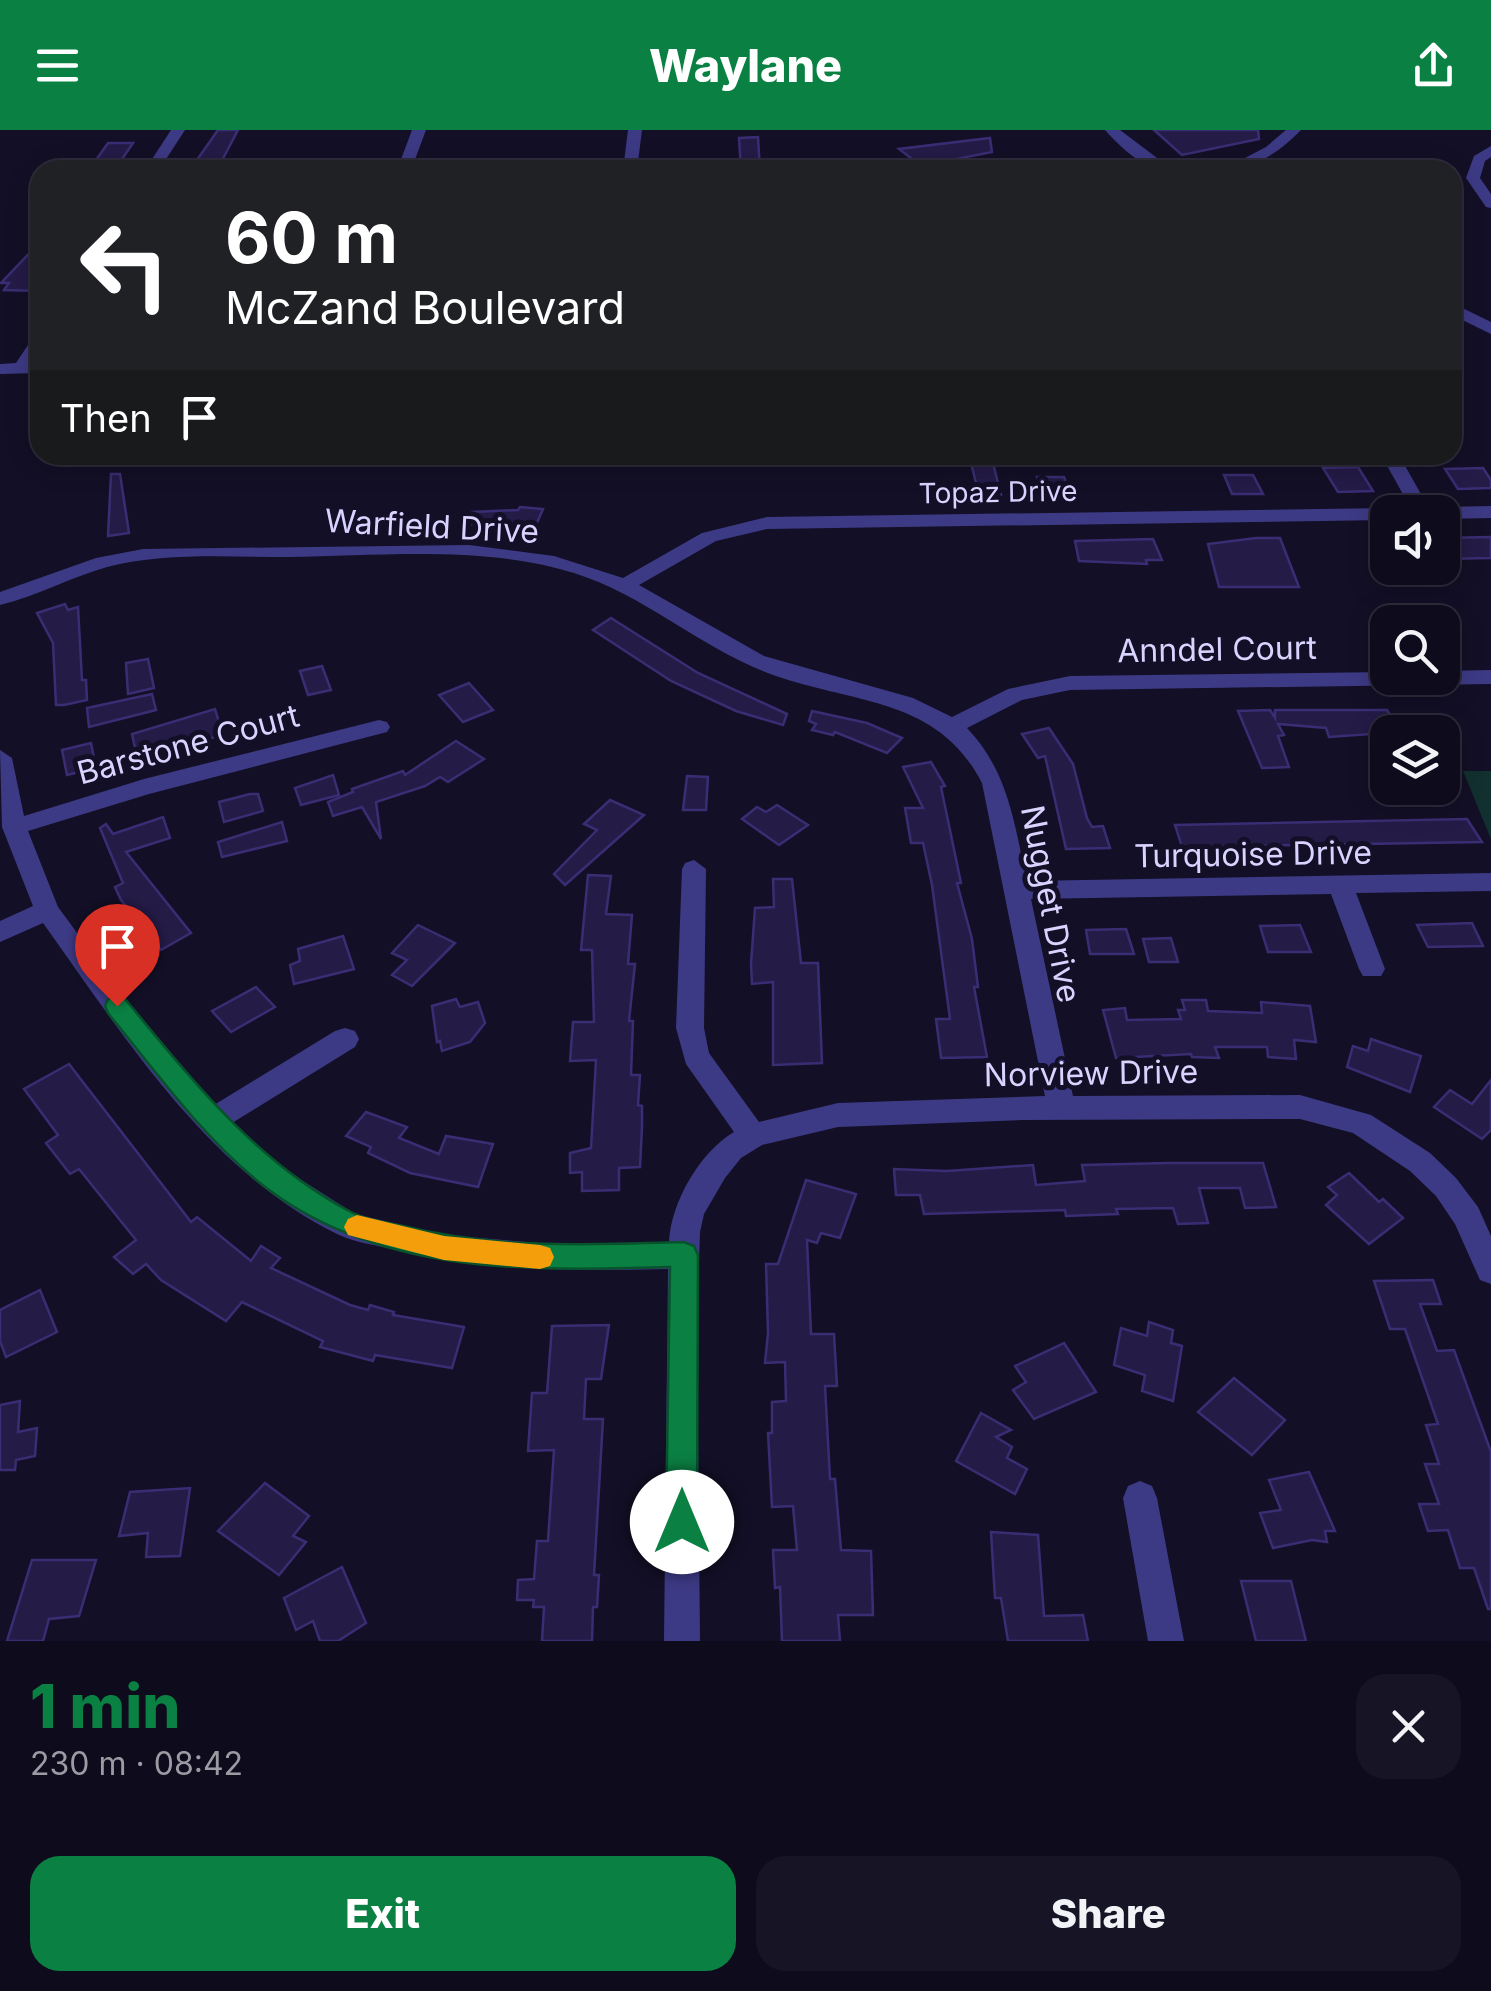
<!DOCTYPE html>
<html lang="en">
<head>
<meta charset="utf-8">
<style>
	:root { --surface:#0e0b1c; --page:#171425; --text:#f1f3f6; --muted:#9b9ba3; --line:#2e2b3b; --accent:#0b8043 }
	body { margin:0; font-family:Inter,sans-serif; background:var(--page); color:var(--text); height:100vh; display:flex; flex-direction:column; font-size:38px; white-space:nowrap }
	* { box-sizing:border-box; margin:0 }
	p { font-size:32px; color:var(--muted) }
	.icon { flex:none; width:55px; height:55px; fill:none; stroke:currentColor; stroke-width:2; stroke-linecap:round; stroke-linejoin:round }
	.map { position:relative; height:1511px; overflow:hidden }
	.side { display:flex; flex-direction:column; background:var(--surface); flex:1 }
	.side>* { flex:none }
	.top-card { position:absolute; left:30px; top:30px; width:1432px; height:305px; border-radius:30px; box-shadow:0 5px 25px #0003,0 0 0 2px var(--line); background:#202124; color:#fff; overflow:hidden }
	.fabs { position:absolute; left:1370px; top:365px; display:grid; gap:20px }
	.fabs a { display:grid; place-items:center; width:90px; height:90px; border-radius:20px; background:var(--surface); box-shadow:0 5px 25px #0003,0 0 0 2px var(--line); font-size:50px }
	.pin { position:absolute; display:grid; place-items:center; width:85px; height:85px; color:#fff; margin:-102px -42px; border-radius:50% 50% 50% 0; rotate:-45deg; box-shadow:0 0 10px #0007 }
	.pin .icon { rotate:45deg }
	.me { position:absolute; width:110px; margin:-55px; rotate:0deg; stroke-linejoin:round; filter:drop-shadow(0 0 8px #0008) }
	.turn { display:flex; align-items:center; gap:35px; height:210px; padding:0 30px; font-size:45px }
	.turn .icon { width:130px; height:130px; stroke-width:2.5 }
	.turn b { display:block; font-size:70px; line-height:85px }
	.then { display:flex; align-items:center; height:95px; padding:0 30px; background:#0003; gap:20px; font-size:38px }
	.round { display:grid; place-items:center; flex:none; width:105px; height:105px; border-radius:30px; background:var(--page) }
	.head { display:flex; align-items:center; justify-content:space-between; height:170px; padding:0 30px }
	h1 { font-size:60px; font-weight:800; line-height:75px; color:var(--accent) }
	.primary-button { display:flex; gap:20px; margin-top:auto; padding:20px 30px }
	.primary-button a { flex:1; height:115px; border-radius:30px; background:var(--accent); color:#fff; font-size:40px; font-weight:800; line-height:115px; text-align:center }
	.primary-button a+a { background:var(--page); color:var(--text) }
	header { display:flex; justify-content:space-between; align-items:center; height:130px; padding:0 30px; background:var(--accent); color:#fff; font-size:45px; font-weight:800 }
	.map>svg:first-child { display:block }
	.green { fill:#12302f }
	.building { fill:#241b47; stroke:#3b2d73; stroke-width:2.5 }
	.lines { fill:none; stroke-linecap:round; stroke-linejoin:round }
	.minor { fill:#3d3a85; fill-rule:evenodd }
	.route { fill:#0b8043; stroke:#07532c; stroke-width:2.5 }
	.slow { fill:#f59e0b }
	.labels { text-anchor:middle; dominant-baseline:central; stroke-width:10; stroke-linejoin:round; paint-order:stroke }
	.far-street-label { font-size:28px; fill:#d9d4ff; stroke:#130f26 }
	.street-label { font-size:32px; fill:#d9d4ff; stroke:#130f26 }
</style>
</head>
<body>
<header><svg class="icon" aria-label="menu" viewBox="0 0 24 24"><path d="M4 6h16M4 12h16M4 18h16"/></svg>Waylane<svg class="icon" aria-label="share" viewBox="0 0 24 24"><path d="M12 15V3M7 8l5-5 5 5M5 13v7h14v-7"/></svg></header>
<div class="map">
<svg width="1491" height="1511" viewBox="0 0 1491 1511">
	<rect width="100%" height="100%" fill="#130f26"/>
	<polygon class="green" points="1463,641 1491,641 1491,709"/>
	<g class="building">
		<polygon points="218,0 238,0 217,40 190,40"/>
		<polygon points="1154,0 1258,0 1259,9 1182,25"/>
		<polygon points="758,7 760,40 741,40 739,8"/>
		<polygon points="990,8 992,22 921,36 899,19"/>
		<polygon points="108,13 133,13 116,38 91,37"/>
		<polygon points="40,112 40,161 4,160 9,153 1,153"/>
		<polygon points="971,333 993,333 1001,365 979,365"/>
		<polygon points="1358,337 1373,361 1338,362 1323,338"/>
		<polygon points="1483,338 1491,350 1491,358 1458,359 1445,339"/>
		<polygon points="111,344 120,344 129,403 108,406"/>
		<polygon points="1224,345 1253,345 1263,364 1232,364"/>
		<polygon points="1037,347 1064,347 1072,367 1040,368"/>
		<polygon points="520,377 543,379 534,400 472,394 472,382 518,380"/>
		<polygon points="1491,407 1491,428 1442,429 1442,408"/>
		<polygon points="1256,408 1280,408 1299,457 1219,457 1208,414"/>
		<polygon points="1153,409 1162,430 1146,430 1147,434 1079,431 1075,411"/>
		<polygon points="65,474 68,480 78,477 82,550 86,550 87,570 64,575 56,575 53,513 37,483"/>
		<polygon points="611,488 698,543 787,584 783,595 736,581 671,551 593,500"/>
		<polygon points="148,529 154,558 128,564 126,533"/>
		<polygon points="322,536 331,560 308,565 300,541"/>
		<polygon points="469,553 493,580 463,592 439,565"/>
		<polygon points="152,564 156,580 89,597 87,578"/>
		<polygon points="215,579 223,605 137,627 132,604"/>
		<polygon points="1270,580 1275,588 1275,580 1387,580 1401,602 1329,607 1326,598 1278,594 1284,605 1278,606 1289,637 1262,638 1238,581"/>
		<polygon points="812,581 867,593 902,608 887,623 835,602 833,605 812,600 816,594 809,591"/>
		<polygon points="1049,598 1073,634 1087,688 1092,697 1103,696 1110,718 1066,719 1045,626 1038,628 1022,604"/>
		<polygon points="456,611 484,629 448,652 440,647 425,656 376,672 381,709 362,677 333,686 328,672 353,662 352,659 403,641 405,645"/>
		<polygon points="91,613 96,638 67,645 62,620"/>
		<polygon points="931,632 945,656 941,657 961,753 957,753 972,809 978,857 974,857 987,927 941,928 936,889 950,889 932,755 923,713 911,713 905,678 923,678 903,637"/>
		<polygon points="333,645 339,665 301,675 295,658"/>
		<polygon points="687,646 708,647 706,680 683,680"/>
		<polygon points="250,664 258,664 263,681 224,692 219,672"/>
		<polygon points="610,670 644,685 565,755 554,744 597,700 584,694"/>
		<polygon points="777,675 808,695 779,715 742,689 757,677 766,682"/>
		<polygon points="163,687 170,708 126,722 191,803 161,820 121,770 115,757 123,753 100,698 106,694 113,704"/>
		<polygon points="1467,689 1482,712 1182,717 1175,695"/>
		<polygon points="282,692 287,711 222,727 218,712"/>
		<polygon points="588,745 611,746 606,784 632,785 628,834 635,834 629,891 633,891 631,945 640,945 638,975 642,976 642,997 640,1037 619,1038 619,1060 582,1061 582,1042 570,1043 570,1023 591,1018 596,930 570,931 573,892 594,892 592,820 581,820"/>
		<polygon points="773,749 792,749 801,833 818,833 822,933 773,935 773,852 752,854 751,834 755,778 774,777"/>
		<polygon points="1472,793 1483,816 1428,817 1417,795"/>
		<polygon points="418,795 455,813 412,856 392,845 407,830 392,823"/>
		<polygon points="1300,795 1311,822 1268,822 1260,796"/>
		<polygon points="1126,799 1134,824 1090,824 1086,800"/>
		<polygon points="343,806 354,839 294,854 290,835 300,831 298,819"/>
		<polygon points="1171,808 1178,832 1149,832 1143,809"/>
		<polygon points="256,857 275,877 231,902 212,881"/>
		<polygon points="456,869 460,877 478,872 485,893 470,912 442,921 440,911 437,912 432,876"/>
		<polygon points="1182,870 1206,870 1208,881 1262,883 1261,872 1310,876 1316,912 1294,910 1296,929 1268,927 1267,917 1215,917 1219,928 1192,927 1191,924 1116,928 1103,880 1125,878 1127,890 1181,889 1178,880 1185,880"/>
		<polygon points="1371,909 1421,926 1410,962 1347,937 1353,916 1368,921"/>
		<polygon points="69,934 191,1092 197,1087 251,1131 261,1116 280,1128 271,1138 350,1175 368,1180 370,1175 394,1182 393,1185 464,1197 452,1238 375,1225 373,1231 320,1217 323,1211 242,1172 226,1191 161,1150 146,1134 133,1144 114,1127 136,1110 79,1039 70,1044 46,1013 58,1005 24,959"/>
		<polygon points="1491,950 1491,1000 1482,1009 1434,977 1450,960 1472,974"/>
		<polygon points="366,982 407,997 399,1008 439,1024 446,1006 493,1014 478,1057 410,1043 368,1023 371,1017 346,1006"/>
		<polygon points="1168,1033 1263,1033 1276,1077 1245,1078 1240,1058 1199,1058 1208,1093 1178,1094 1173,1078 1116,1079 1118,1084 1066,1086 1065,1080 924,1084 920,1065 896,1065 894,1039 947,1041 1033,1035 1036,1055 1085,1051 1082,1035"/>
		<polygon points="1349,1043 1379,1072 1383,1069 1403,1088 1369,1114 1326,1075 1337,1065 1328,1057"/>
		<polygon points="806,1050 856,1064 840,1108 821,1103 817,1113 807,1110 811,1204 834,1204 837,1256 825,1256 830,1349 835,1349 841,1420 871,1421 873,1485 838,1485 840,1511 782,1511 780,1457 775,1458 773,1420 797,1420 793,1376 772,1377 768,1303 772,1303 772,1272 786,1271 785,1232 765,1233 768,1203 766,1134 778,1134"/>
		<polygon points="1433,1150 1441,1174 1420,1174 1437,1221 1454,1220 1491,1322 1491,1479 1488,1479 1474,1438 1460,1438 1448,1400 1428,1401 1419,1374 1439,1374 1425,1334 1439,1334 1426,1295 1438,1294 1405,1199 1390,1199 1374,1151"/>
		<polygon points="40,1160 57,1202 6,1227 0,1211 0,1180"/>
		<polygon points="1149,1192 1173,1200 1171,1213 1182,1216 1173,1271 1142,1261 1145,1245 1114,1235 1121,1198 1147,1206"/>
		<polygon points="609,1195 601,1249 586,1249 584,1289 603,1289 594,1445 599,1445 597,1477 593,1477 592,1511 542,1511 544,1477 533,1477 534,1470 517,1470 518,1450 534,1449 537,1411 548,1411 554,1320 528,1321 532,1263 547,1263 552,1196"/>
		<polygon points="1064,1213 1096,1262 1034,1289 1013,1260 1026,1252 1015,1236"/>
		<polygon points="1234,1248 1285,1290 1252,1325 1198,1282"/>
		<polygon points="20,1271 18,1302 37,1298 35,1326 16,1330 15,1340 0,1340 0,1275"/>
		<polygon points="981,1283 1011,1300 996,1307 1012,1317 1007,1328 1027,1339 1015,1364 956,1331"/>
		<polygon points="1309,1342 1335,1401 1325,1401 1327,1412 1312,1410 1273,1418 1260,1383 1281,1380 1269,1350"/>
		<polygon points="265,1353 309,1386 293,1406 306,1412 279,1445 218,1401"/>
		<polygon points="190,1358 180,1426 146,1427 148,1403 119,1406 130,1362"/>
		<polygon points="991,1402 1038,1405 1044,1486 1083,1485 1088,1511 1008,1511 1001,1468 995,1468"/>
		<polygon points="32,1430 96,1430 79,1486 49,1489 43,1511 7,1511"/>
		<polygon points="342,1437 366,1493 338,1511 320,1511 313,1491 296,1500 284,1468"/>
		<polygon points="1241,1451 1291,1451 1306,1511 1256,1511"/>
	</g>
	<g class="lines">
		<g class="minor">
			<polygon points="171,0 185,0 159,40 145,40"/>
			<polygon points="412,0 426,0 411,40 397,40"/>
			<polygon points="628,0 642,0 637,40 623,40"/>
			<path d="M1105,0H1120L1173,40C1144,40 1124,21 1105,0Z"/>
			<path d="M1286,0H1301C1280,22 1253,40 1222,40L1266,17Z"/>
			<polygon points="1491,16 1491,27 1485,31 1480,48 1491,64 1491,78 1486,77 1466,48 1474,26"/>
			<polygon points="1452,173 1491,192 1491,204 1452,185"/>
			<polygon points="40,205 40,223 34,233 40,233 40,243 0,244 0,234 16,233 34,206"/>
			<polygon points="1381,325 1399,325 1431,382 1413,382"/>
			<polygon points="1491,376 1491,388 1442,389 1442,382 1433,382 1442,377"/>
			<path d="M1388,378L1397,382H1388V390L767,399L716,411L639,455L764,526L913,568L952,587L1008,559L1070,546L1388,542V548H1442V541L1491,540V554L1070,560L1022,570L967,598C1009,642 1014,694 1027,751L1491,743V761L1356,763L1385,839L1381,846H1363L1359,839L1331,764L1031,769L1073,966L1300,965L1371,985L1430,1023L1456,1048L1478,1077L1491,1106V1154L1480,1150L1455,1094L1436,1066L1410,1041L1353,1003L1300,989L1022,990L838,997L762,1015L741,1028L725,1048L704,1084L700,1102L697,1193L700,1511H664L668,1139C576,1141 486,1142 396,1120C377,1115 355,1113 337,1104C208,1041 124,906 43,793L0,812V791L33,776L2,697L0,620L12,628L24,686L144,649L379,590L387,592L390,597L387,602L149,664L28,701L58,777L126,869L214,975L335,901L345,898L355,901L359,909L355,917L232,993L281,1037L355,1084L444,1105L551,1114L669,1112C671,1072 700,1022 734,1002L686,934L676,898L682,739L685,733L694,730L706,739L704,898L709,923L759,992L838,973L1045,966L982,653C938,568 857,574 776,546C704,521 647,466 574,443C484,415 381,426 288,427C229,427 164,422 107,437C71,447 37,466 0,475V462L96,428L143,419L469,415L554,426L623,448L702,403L767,387Z"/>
			<polygon points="1140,1351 1152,1356 1157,1368 1184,1511 1148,1511 1123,1368 1128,1356"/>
		</g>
	</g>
	<path class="route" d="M117,867L125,869C193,951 256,1032 351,1082C366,1090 386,1092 403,1096C495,1119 589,1115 684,1112L694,1116L698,1125L697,1392L693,1403L682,1407L670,1403L666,1392L670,1137C529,1141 376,1146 260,1053C201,1005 156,942 108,883L105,876L108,869Z"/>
	<polygon class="slow" points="357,1085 444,1106 540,1115 550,1118 554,1127 550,1136 540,1139 444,1130 348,1105 344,1097 348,1089"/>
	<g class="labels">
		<g class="far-street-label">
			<text transform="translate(998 362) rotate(-1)">Topaz Drive</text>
		</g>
		<g class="street-label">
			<text transform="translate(432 396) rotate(3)">Warfield Drive</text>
			<text transform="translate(1217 519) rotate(-1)">Anndel Court</text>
			<text transform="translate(188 614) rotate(-15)">Barstone Court</text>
			<text transform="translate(1253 724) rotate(-1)">Turquoise Drive</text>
			<text transform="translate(1051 774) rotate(79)">Nugget Drive</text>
			<text transform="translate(1091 943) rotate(-1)">Norview Drive</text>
		</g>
	</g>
</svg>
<div class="fabs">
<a><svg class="icon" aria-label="sound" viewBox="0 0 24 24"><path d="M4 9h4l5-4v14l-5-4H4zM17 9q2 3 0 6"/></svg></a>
<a><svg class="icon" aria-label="search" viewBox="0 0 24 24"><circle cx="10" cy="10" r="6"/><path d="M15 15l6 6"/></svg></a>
<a><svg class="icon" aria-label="layers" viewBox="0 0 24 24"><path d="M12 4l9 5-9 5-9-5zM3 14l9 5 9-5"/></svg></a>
</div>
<div class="pin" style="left:117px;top:876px;background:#d93025"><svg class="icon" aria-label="arrive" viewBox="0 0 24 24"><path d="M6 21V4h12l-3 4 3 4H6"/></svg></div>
<svg class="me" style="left:682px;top:1392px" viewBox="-20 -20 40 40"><circle r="19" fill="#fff"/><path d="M0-13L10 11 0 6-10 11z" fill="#0b8043"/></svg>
<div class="top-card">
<div class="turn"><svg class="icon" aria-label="left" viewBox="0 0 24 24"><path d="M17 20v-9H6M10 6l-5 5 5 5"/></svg><div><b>60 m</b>McZand Boulevard</div></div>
<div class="then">Then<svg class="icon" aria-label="arrive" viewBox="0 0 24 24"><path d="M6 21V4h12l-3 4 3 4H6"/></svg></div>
</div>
</div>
<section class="side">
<div class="head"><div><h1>1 min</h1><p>230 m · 08:42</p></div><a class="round"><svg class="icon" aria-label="close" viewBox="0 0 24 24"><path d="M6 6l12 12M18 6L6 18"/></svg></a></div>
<div class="primary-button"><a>Exit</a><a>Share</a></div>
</section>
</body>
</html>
